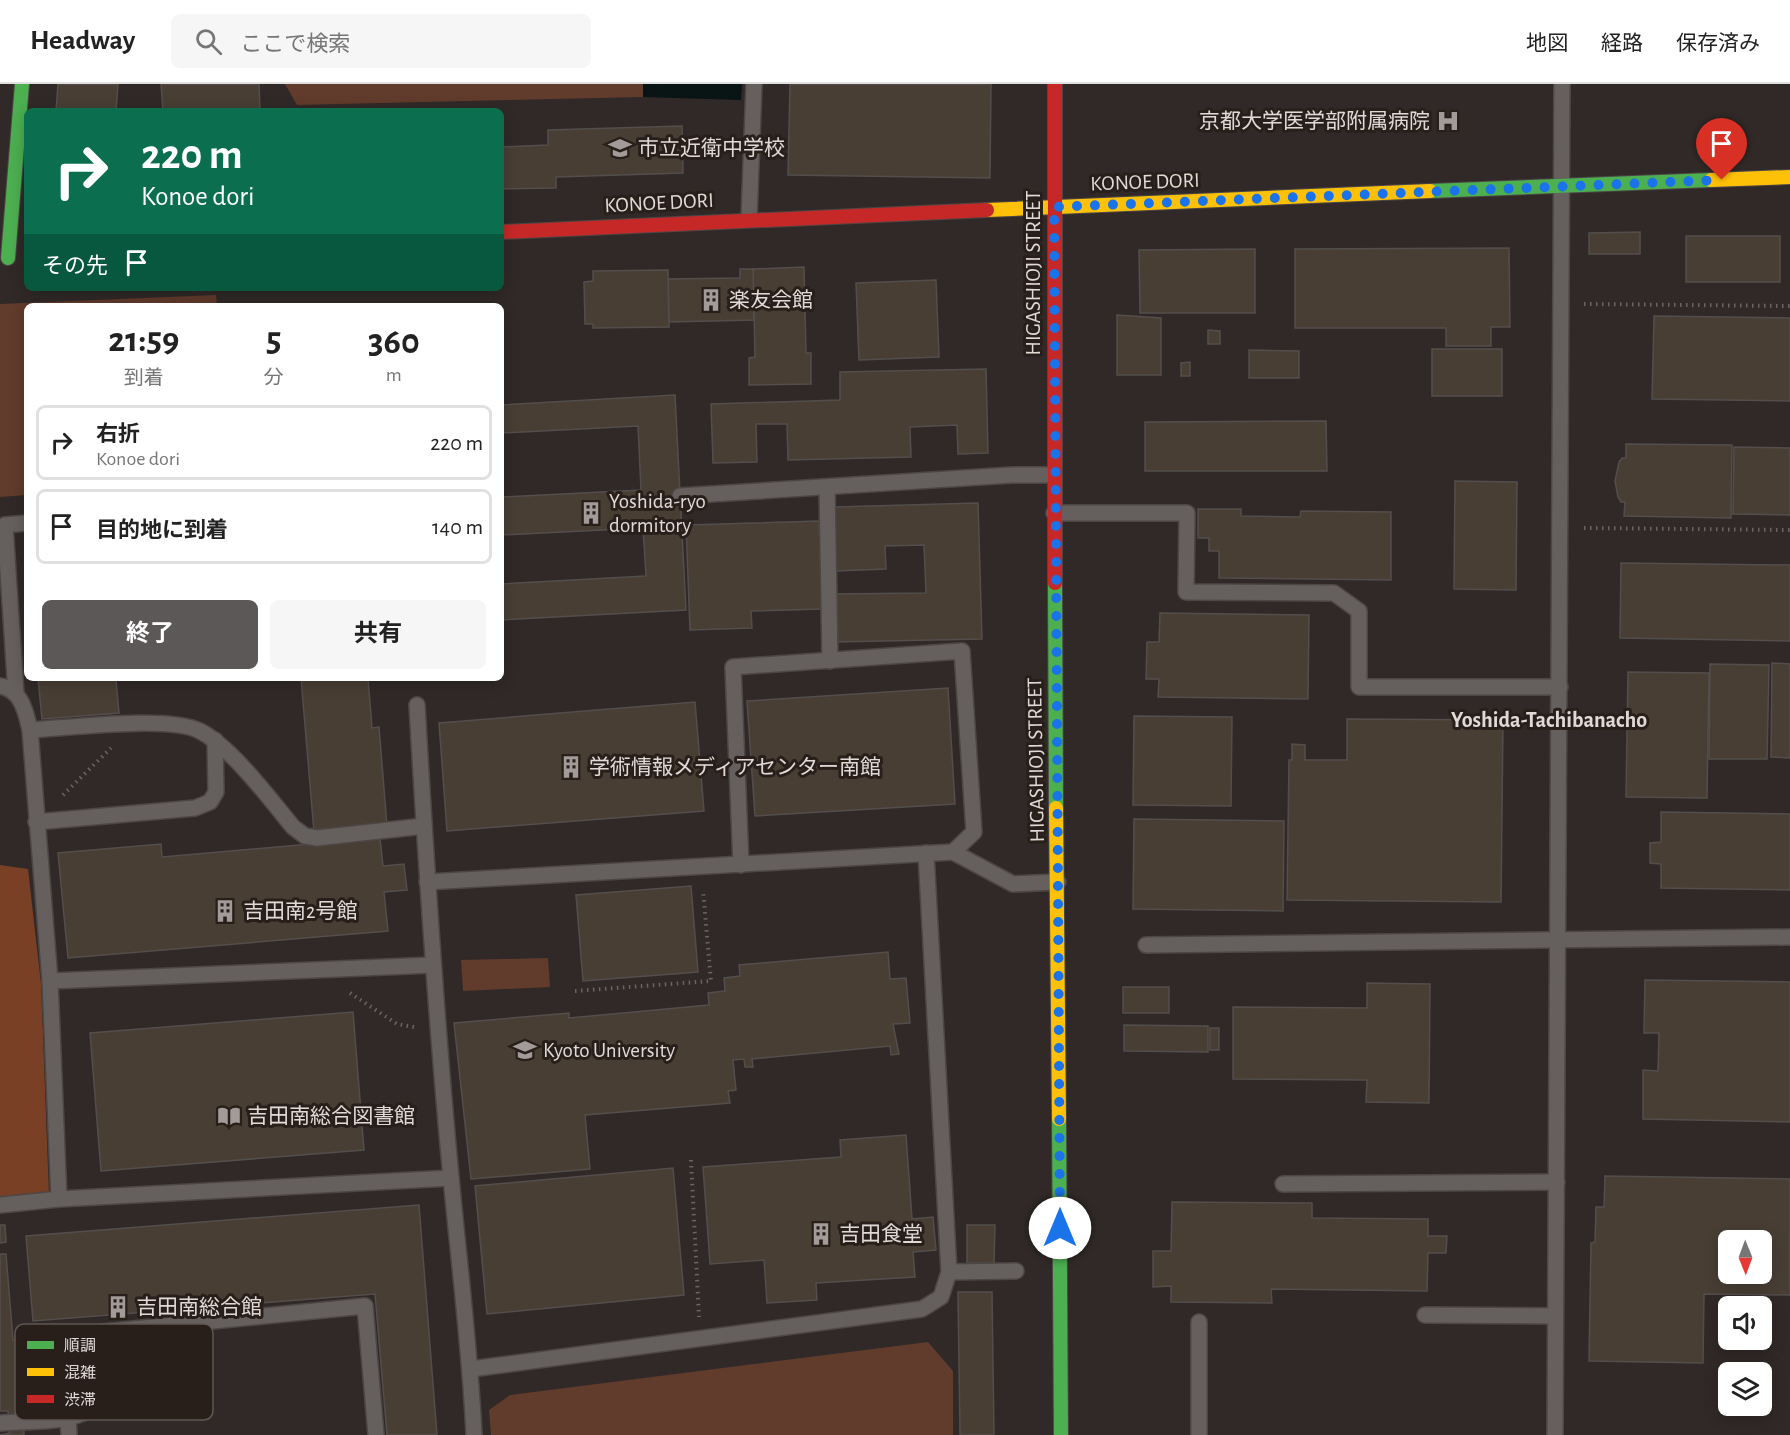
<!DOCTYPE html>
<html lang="ja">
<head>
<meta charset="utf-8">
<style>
	:root { --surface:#fff; --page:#f6f6f6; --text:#222; --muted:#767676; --line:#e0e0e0; --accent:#5c5858 }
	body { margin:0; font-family:"Alegreya Sans","Noto Sans JP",sans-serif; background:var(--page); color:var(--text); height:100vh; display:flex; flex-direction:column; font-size:22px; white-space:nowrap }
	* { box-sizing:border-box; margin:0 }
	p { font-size:20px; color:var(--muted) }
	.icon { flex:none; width:33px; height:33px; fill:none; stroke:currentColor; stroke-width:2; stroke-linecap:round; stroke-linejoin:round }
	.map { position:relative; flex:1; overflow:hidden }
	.side { position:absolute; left:24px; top:219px; width:480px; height:378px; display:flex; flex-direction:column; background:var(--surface); border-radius:9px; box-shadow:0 3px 15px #0003 }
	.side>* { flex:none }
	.guide { position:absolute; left:24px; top:24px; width:480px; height:183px; border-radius:9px; box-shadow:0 3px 15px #0003; background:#0b6e4f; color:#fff; overflow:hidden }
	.needle { width:39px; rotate:179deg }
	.tools { position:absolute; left:1718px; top:1146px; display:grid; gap:12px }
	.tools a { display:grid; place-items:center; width:54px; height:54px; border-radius:9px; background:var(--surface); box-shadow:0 3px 15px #0003; font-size:30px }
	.pin { position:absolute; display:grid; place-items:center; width:51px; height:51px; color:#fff; margin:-62px -26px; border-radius:50% 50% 50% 0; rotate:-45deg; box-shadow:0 0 6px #0007 }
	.pin .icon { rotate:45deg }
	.me { position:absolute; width:66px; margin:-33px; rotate:0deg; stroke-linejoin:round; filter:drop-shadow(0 0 4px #0008) }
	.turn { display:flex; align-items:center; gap:21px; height:126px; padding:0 18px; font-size:27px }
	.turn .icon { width:78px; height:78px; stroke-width:2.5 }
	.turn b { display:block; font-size:42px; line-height:51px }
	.then { display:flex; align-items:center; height:57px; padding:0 18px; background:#0003; gap:12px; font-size:22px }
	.eta { display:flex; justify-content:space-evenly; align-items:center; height:102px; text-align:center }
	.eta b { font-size:36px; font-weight:700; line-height:42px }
	.button { display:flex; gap:12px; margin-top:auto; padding:12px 18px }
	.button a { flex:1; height:69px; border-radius:9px; background:var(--accent); color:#fff; font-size:24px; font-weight:700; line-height:69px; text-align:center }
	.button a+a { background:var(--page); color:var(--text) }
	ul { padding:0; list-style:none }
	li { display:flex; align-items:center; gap:18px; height:75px; margin:0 12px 9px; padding:0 6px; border:3px solid var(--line); border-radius:9px }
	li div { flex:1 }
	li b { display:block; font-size:22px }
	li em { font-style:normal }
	header { display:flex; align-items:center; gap:36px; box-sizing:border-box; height:84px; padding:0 30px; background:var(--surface); border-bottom:2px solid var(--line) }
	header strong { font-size:28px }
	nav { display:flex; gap:33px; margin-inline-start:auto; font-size:21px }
	.search { width:420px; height:54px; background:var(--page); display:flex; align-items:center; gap:15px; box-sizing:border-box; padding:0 21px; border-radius:9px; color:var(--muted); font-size:22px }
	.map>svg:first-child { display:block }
	.green { fill:#613b2b }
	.forest { fill:#7a4025 }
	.water { fill:#091414 }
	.building { fill:#483e34; stroke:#534e4c; stroke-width:1.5; fill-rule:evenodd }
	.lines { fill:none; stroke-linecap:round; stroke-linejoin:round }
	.lane-casing { stroke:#4c4645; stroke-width:18 }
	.fast-casing { stroke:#4c4645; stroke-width:16 }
	.slow-casing { stroke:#4c4645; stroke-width:16 }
	.jam-casing { stroke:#4c4645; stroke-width:16 }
	.path { stroke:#6a6564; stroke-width:4; stroke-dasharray:1.5 4.5; stroke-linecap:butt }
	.lane { stroke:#655f5e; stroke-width:15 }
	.fast { stroke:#4caf50; stroke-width:14 }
	.slow { stroke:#ffc107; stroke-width:14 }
	.jam { stroke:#c62828; stroke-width:14 }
	.route { stroke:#1a73e8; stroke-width:10; stroke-dasharray:0 18 }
	.labels { text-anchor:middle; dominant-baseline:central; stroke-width:6; stroke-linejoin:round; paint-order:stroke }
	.poi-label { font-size:21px; fill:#e0d9d6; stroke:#291f1a; text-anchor:start }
	.street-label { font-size:21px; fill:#e0d9d6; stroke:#291f1a }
	.neighbourhood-label { font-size:22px; font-weight:bold; fill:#e0d9d6; stroke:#291f1a }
	.key { fill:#291f1a; stroke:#605752; stroke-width:1.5 }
	.key-label { font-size:16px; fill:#e0d9d6 }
</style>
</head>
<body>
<header>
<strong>Headway</strong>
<div class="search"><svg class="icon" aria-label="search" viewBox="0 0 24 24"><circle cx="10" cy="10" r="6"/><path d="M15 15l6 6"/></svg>ここで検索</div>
<nav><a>地図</a><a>経路</a><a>保存済み</a></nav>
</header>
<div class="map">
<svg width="1790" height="1351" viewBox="0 0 1790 1351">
	<rect width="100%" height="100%" fill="#302928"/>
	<g class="green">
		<polygon points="285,0 643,0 643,13 297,21"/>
		<polygon points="216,211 217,222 27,222 27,411 0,413 0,220"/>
		<polygon points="548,874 550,903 463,907 461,876"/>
		<polygon points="928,1258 953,1287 953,1351 491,1351 489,1326 510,1311"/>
	</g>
	<polygon class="forest" points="0,781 28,785 41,900 49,1111 0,1114"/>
	<polygon class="water" points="643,0 742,0 741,16 643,13"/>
	<g class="building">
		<polygon points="58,0 118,0 116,27 56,27"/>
		<polygon points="161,0 259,0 260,27 163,27"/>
		<polygon points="790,0 991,0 990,94 788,91"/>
		<polygon points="682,42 683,89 556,93 556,104 501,105 501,63 548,61 548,46"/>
		<polygon points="1640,148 1640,170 1589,170 1589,149"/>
		<rect x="1686" y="152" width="94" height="46"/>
		<polygon points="1509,164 1510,243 1491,243 1491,262 1446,262 1446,244 1295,244 1295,165"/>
		<polygon points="1255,165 1255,229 1140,229 1139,166"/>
		<polygon points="804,183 806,269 811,269 811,300 749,301 749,274 755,273 753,185"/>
		<polygon points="740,185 753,185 754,236 669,238 668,195 740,194"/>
		<polygon points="668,186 669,243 593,244 593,240 585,240 584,198 593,197 593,187"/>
		<polygon points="936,196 939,273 859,276 856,199"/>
		<polygon points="1117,231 1161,234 1161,291 1117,291"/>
		<polygon points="1654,232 1790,234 1790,317 1652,315"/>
		<polygon points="1208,246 1220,247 1220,260 1208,260"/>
		<rect x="1432" y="265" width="70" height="47"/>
		<polygon points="1249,266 1299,267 1299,294 1249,294"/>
		<polygon points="1190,278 1190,292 1181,292 1181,279"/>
		<polygon points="986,285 988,369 958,370 957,341 910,343 911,373 788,376 787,340 756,340 757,378 713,379 711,320 840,316 840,288"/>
		<polygon points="675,311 686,526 501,536 501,500 646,492 643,444 501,451 501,413 641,406 638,342 501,349 501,321"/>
		<polygon points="1326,337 1327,387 1145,387 1145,338"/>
		<polygon points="1626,360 1732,361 1731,434 1624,432 1625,418 1621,418 1618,413 1615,397 1619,378 1622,374 1626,374"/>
		<polygon points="1734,363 1790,364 1790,431 1733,430"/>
		<polygon points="1455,397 1517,398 1516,506 1454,505"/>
		<polygon points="978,419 982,555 834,558 832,510 926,509 924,461 885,462 886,485 836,487 835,423"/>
		<polygon points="1198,425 1241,425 1241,432 1300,433 1301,427 1391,428 1391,496 1219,494 1219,467 1209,467 1209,454 1198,454"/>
		<polygon points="819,437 822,525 751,527 752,544 690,546 686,441"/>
		<polygon points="1621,479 1790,481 1790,557 1620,554"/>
		<polygon points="1160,529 1309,531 1308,615 1158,613 1159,595 1146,595 1147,558 1159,558"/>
		<polygon points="1772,579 1790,580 1790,674 1771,673"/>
		<polygon points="1710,580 1769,581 1767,675 1709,675"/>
		<polygon points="1628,588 1709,589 1707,714 1626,713"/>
		<polygon points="38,594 140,594 116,596 119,629 42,635"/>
		<polygon points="301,594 368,594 372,644 379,643 387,742 314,748"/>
		<polygon points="948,604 955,720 755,732 747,617"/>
		<polygon points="695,618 704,727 447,747 439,639"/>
		<polygon points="1134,632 1232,633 1231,722 1133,721"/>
		<polygon points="1347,635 1503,636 1501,818 1287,816 1289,676 1292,676 1292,660 1305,661 1305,676 1347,676"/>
		<polygon points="1661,728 1790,730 1790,806 1661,804 1661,780 1650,779 1650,759 1661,758"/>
		<polygon points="1134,735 1284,737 1283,827 1133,825"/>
		<polygon points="380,754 383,782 404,780 407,806 384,808 388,847 68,874 58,769 161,760 162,773"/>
		<polygon points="691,802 698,888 583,897 576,811"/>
		<polygon points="888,868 890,895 906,894 910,939 893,940 899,970 891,971 890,962 752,975 753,983 745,983 744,975 733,976 736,1006 728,1007 730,1019 585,1031 590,1085 471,1095 454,939 569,929 569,934 709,921 708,909 725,907 724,894 740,892 739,881"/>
		<polygon points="1645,896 1790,898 1790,1038 1643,1035 1643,986 1658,987 1659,949 1644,949"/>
		<polygon points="1367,899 1430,900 1429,1019 1366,1018 1367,996 1233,995 1233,923 1367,924"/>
		<rect x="1123" y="903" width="46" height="26"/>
		<polygon points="353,928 364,1066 101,1087 90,949"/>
		<polygon points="1124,941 1208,942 1208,968 1124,967"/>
		<rect x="1210" y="944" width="9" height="22"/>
		<polygon points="906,1051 912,1135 933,1133 936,1166 913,1168 915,1193 816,1199 817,1216 767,1219 764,1176 710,1180 703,1083 841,1073 840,1056"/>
		<polygon points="673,1084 684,1211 487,1230 475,1102"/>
		<path d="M1605,1092L1790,1095V1211L1704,1210L1703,1279L1589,1277L1591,1159L1595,1158L1596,1123H1604ZM1728,1156H1761V1190H1728Z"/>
		<polygon points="1172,1118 1312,1119 1312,1134 1428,1135 1428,1152 1447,1152 1446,1169 1428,1169 1427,1207 1271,1205 1272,1219 1171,1218 1171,1202 1153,1203 1153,1167 1171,1167"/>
		<polygon points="419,1121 437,1351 387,1351 375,1210 33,1237 26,1152"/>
		<polygon points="0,1141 5,1141 6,1158 0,1159"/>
		<polygon points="967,1141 995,1141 994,1179 967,1179"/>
		<polygon points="0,1170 6,1170 13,1256 39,1254 42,1282 50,1281 51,1300 43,1301 45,1323 22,1325 24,1351 0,1351 10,1349 8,1327 0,1327"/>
		<polygon points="958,1208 992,1208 994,1351 960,1351"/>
	</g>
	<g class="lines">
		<g class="lane-casing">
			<g id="lane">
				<polyline points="749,135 754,0"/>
				<polyline points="827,403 830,577"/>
				<polyline points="680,412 1012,391 1054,391"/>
				<polyline points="1054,429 1187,429 1186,508 1334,509 1359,527 1359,603 1560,603"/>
				<path d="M0,602C21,605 26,628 30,646L50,897L433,881"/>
				<polyline points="16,610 5,441 27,439"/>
				<path d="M417,621C426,779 436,936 451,1093C459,1179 470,1264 474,1351"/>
				<path d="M30,646C68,644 169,631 200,647C231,663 270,715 293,743L305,752L317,754L424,742"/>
				<polyline points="36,738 195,724 210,718 216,708 215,656"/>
				<polyline points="741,781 733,583 962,567 974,748 953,768"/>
				<polyline points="427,798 953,768 1013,800 1058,798"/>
				<polyline points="1146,861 1790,853"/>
				<polyline points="50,897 59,1115"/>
				<polyline points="1283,1100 1557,1098"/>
				<polyline points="0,1121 59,1115 451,1094"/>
				<polyline points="949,1188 1016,1187"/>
				<polyline points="1425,1231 1555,1232"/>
				<polyline points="1199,1238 1199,1351"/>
				<polyline points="471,1285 922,1225 941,1213 949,1188 926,769"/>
				<polyline points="68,1334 69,1351"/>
				<path d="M0,1339C35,1336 106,1344 107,1294C107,1279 105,1263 103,1248L365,1222L376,1351"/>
				<polyline points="1555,1351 1562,0"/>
			</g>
		</g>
		<g class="fast-casing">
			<g id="fast">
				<polyline points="1430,107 1711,96"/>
				<polyline points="8,174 22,0"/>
				<polyline points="1055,499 1056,724"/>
				<polyline points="1059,1035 1061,1351"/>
			</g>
		</g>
		<g class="slow-casing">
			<g id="slow">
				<polyline points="1711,96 1790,93"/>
				<polyline points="987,126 1430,107"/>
				<polyline points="1056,724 1059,1035"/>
			</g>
		</g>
		<g class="jam-casing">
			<g id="jam">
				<polyline points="501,148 987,126"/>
				<polyline points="1055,499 1055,0"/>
			</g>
		</g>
		<g class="path">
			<polyline points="1584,220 1790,222"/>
			<polyline points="1584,444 1790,446"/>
			<polyline points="63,711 111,664"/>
			<polyline points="575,907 711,897 703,806"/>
			<polyline points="350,909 397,940 414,943"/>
			<polyline points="691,1076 699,1233"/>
		</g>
		<use href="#lane" class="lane"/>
		<use href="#fast" class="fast"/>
		<use href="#slow" class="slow"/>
		<use href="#jam" class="jam"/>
	</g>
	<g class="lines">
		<polyline class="route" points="1060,1144 1054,123 1722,96"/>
	</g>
	<defs>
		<g id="hospital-bare" transform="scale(1.8)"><path d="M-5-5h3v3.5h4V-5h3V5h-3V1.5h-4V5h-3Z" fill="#a29b99" stroke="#291f1a" stroke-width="2.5" paint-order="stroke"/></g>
		<g id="school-bare" transform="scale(1.8)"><path d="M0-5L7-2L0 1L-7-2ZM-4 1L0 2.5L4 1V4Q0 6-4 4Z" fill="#a29b99" stroke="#291f1a" stroke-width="2.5" paint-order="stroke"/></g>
		<g id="building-bare" transform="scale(1.8)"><path d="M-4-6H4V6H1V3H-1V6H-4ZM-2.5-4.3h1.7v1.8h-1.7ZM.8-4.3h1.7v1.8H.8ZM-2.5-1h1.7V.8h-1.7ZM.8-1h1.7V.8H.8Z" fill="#a29b99" stroke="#291f1a" stroke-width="2.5" paint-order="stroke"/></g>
		<g id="university-bare" transform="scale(1.8)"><path d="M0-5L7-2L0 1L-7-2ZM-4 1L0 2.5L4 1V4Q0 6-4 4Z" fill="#a29b99" stroke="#291f1a" stroke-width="2.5" paint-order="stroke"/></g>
		<g id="library-bare" transform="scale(1.8)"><path d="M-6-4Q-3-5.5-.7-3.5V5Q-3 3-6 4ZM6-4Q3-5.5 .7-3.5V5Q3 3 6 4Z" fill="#a29b99" stroke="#291f1a" stroke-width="2.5" paint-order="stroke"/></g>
	</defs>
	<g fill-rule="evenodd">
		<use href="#hospital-bare" x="1448" y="37"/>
		<use href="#school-bare" x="620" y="64"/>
		<use href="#building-bare" x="711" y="216"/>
		<use href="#building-bare" x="591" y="429"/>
		<use href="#building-bare" x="571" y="683"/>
		<use href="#building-bare" x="225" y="827"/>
		<use href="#university-bare" x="525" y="966"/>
		<use href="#library-bare" x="229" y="1032"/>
		<use href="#building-bare" x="821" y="1150"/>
		<use href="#building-bare" x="118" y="1223"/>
	</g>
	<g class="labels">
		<g class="poi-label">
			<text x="1430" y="37" text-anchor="end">京都大学医学部附属病院</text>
			<text x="638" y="64">市立近衛中学校</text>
			<text x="729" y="216">楽友会館</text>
			<text x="609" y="417">Yoshida-ryo<tspan x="609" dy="24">dormitory</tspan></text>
			<text x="589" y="683">学術情報メディアセンター南館</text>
			<text x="243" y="827">吉田南2号館</text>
			<text x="543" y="966">Kyoto University</text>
			<text x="247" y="1032">吉田南総合図書館</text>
			<text x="839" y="1150">吉田食堂</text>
			<text x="136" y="1223">吉田南総合館</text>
		</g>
		<g class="street-label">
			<text transform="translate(1145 98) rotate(-2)">KONOE DORI</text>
			<text transform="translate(659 119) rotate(-3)">KONOE DORI</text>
			<text transform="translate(1033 189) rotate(-90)">HIGASHIOJI STREET</text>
			<text transform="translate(1036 676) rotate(-91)">HIGASHIOJI STREET</text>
		</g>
		<g class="neighbourhood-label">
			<text x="1549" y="636">Yoshida-Tachibanacho</text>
		</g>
	</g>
	<rect x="15" y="1240" width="198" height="96" rx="9" class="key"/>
	<rect x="27" y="1257" width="27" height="8" fill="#4caf50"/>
	<rect x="27" y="1284" width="27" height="8" fill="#ffc107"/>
	<rect x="27" y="1311" width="27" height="8" fill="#c62828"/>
	<g class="key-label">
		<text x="64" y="1267">順調</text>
		<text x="64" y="1294">混雑</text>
		<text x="64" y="1321">渋滞</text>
	</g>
</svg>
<div class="tools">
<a><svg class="needle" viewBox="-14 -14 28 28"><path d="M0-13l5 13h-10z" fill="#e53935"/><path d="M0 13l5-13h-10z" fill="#767676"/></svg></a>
<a><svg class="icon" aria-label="sound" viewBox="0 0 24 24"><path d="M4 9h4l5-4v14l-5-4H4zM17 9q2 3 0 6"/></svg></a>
<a><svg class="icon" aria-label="layers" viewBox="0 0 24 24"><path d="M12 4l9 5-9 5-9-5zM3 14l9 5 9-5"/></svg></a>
</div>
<div class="pin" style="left:1722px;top:96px;background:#d93025"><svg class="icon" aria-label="arrive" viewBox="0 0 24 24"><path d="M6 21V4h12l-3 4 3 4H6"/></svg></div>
<svg class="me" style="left:1060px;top:1144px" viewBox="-20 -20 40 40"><circle r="19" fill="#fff"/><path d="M0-13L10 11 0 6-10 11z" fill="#1a73e8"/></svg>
<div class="guide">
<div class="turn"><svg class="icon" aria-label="right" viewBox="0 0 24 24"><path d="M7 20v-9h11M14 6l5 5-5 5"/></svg><div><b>220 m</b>Konoe dori</div></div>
<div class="then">その先<svg class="icon" aria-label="arrive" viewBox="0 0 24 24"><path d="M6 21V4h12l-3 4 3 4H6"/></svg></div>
</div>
<section class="side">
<div class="eta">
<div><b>21:59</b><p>到着</p></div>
<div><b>5</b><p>分</p></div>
<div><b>360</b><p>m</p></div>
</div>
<ul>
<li><svg class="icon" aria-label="right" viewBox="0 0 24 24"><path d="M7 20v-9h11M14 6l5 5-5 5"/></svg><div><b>右折</b><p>Konoe dori</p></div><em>220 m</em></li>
<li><svg class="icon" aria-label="arrive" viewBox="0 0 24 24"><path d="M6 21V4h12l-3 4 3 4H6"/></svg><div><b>目的地に到着</b></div><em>140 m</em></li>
</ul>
<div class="button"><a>終了</a><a>共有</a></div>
</section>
</div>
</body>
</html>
